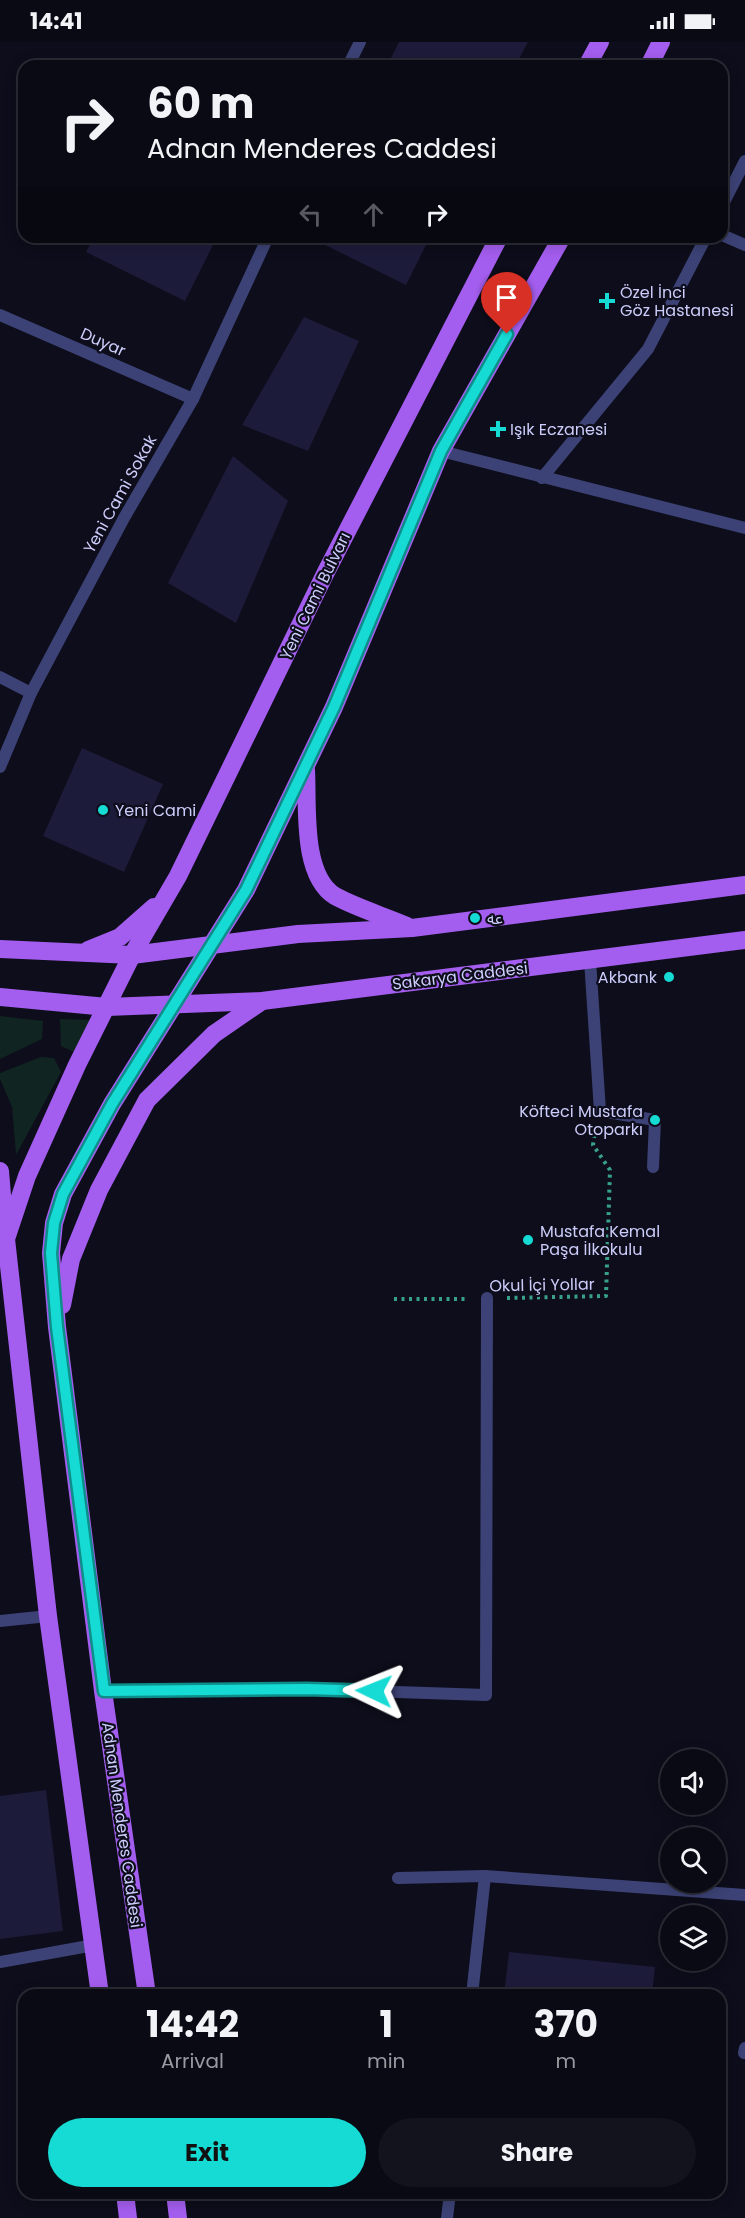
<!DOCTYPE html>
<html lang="en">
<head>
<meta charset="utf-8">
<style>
	:root { --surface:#0a0a14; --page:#13131d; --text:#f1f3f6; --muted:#999aa0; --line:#2a2b34; --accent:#16dbd4 }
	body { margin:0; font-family:Poppins,"Noto Sans Arabic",sans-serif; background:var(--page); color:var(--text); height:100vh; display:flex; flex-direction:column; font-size:22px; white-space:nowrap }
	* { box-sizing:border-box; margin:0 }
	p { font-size:20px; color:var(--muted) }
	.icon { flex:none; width:33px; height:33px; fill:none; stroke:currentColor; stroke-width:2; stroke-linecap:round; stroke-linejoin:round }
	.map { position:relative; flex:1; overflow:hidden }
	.sheet { position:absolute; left:18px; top:1947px; width:708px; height:210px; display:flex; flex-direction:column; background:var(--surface); border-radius:18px; box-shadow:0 3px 15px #0003,0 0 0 2px var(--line) }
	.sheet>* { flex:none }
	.top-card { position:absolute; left:18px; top:18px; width:710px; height:183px; border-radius:18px; box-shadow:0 3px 15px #0003,0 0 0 2px var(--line); background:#0a0a14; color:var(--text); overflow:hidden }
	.buttons { position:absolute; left:660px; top:1707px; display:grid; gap:12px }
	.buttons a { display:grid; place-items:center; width:66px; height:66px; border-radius:50%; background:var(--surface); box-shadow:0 3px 15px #0003,0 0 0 2px var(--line); font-size:30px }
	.pin { position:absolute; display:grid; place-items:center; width:51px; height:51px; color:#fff; margin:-62px -26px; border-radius:50% 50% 50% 0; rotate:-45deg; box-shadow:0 0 6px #0007 }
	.pin .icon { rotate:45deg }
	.me { position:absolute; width:66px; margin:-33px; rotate:272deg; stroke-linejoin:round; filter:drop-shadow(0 0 4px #0008) }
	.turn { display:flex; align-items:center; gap:21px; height:126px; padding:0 30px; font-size:27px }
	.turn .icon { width:78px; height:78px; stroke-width:2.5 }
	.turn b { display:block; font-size:42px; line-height:51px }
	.lanes { display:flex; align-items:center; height:57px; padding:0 30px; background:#0003; justify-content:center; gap:30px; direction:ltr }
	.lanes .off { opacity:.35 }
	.eta { display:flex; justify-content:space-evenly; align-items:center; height:102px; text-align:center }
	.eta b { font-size:36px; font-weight:700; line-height:42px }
	.action { display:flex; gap:12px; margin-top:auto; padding:12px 30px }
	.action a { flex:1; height:69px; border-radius:36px; background:var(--accent); color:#111; font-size:24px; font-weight:700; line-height:69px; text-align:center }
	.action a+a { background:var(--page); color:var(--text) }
	.status { display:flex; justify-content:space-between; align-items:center; height:42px; padding:0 30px; background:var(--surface); direction:ltr }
	.status svg { height:16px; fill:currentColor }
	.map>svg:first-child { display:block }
	.green { fill:#102421 }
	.building { fill:#1d1b3a }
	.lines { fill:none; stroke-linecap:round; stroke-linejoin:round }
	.path { stroke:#38a18c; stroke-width:4; stroke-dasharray:3 4.5; stroke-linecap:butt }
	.street { stroke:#3c4275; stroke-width:12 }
	.primary { stroke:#a45eef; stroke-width:18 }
	.route-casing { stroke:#0e8e8a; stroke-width:15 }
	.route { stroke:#16dbd4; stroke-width:10 }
	.poi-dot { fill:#16dbd4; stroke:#0d0d1b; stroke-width:2 }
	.labels { text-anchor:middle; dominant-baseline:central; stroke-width:4.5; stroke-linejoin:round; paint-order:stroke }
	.poi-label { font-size:16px; fill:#cccdfa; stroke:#0d0d1b; text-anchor:start }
	.street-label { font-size:16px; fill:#cccdfa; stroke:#0d0d1b }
</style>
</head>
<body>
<div class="status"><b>14:41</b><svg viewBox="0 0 49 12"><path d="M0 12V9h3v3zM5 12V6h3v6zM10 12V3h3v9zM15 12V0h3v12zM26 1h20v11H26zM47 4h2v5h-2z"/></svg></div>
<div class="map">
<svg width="745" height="2176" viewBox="0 0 745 2176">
	<rect width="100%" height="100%" fill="#0d0d1b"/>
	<g class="green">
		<polygon points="0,974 43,979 42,997 0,1017"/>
		<polygon points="60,977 92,978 74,1010 61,1004"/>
		<polygon points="41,1015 54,1016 61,1030 16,1113 12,1065 0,1037 0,1031"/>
	</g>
	<g class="building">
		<polygon points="399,0 528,0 515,24 397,24 389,20"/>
		<polygon points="94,195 217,195 185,259 86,210"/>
		<polygon points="309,195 430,195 406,243"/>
		<polygon points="304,275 359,299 308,409 242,383"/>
		<polygon points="233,414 288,459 236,581 168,541"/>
		<polygon points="82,706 163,742 124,830 43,794"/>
		<polygon points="46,1748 63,1889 0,1897 0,1754"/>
		<polygon points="509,1910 655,1925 652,1953 504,1953"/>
	</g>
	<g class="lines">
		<g class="path">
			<polyline points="507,1256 606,1254 610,1128 593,1103 595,1090"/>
			<polyline points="394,1257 467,1257"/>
		</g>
		<g class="street">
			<polyline points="348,24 360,0"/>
			<polyline points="722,164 745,119"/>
			<polyline points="722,193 745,203"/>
			<polyline points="0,273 193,357"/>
			<polyline points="441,409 745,486"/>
			<polyline points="542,436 648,307 706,195"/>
			<polyline points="0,635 31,651"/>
			<polyline points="0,725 31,651 124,476 193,357 268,195"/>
			<polyline points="590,918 600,1069 655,1078 653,1125"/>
			<polyline points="0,1579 48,1574"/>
			<polyline points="103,1649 307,1647 486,1653 487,1256"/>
			<polyline points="398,1836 485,1834 745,1853"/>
			<polyline points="0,1920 94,1903"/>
			<polyline points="472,1953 485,1834"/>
			<polyline points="744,2011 745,2006"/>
			<polyline points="447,2176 450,2151"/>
		</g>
		<g class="primary">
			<polyline points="587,24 600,0"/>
			<polyline points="649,24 661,0"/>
			<path d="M306,728C308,763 301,833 335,854C357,866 384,874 407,884"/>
			<polyline points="0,907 132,913 298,892 412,886 745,843"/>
			<polyline points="88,908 120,895 154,865"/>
			<polyline points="0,955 107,965 262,959 745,898"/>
			<polyline points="0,1129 5,1190"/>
			<polyline points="62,1263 71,1217 99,1148 147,1058 214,992 262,959"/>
			<polyline points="100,1953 48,1574 6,1197 27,1134 77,1023 132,913 178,834 326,530 499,195"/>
			<polyline points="147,1953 103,1649 57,1285 51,1211 54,1181 63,1152 112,1062 246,848 334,665 441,409 562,195"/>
			<polyline points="125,2151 128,2176"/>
			<polyline points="175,2151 178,2176"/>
		</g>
	</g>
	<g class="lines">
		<g class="route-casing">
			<polyline id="route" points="374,1649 307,1647 104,1649 57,1285 51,1211 54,1181 63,1152 112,1062 246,848 334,665 441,409 507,292"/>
		</g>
		<use href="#route" class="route"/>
	</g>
	<g class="poi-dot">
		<path d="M604 250h6v6h6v6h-6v6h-6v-6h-6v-6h6z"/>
		<path d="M495 378h6v6h6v6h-6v6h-6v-6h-6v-6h6z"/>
		<circle cx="103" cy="768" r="6"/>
		<circle cx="475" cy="876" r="6"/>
		<circle cx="669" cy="935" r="6"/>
		<circle cx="655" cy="1078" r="6"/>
		<circle cx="528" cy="1198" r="6"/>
	</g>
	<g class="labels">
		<g class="poi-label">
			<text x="620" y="250">Özel İnci<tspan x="620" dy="18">Göz Hastanesi</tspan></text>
			<text x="510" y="387">Işık Eczanesi</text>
			<text x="115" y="768">Yeni Cami</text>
			<text x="487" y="876">عه</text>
			<text x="657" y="935" text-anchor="end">Akbank</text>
			<text x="643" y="1069" text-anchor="end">Köfteci Mustafa<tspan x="643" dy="18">Otoparkı</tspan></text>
			<text x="540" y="1189">Mustafa Kemal<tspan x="540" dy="18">Paşa İlkokulu</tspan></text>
		</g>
		<g class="street-label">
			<text transform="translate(103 300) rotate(24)">Duyar</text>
			<text transform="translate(120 452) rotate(-61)">Yeni Cami Sokak</text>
			<text transform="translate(315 554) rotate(-64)">Yeni Cami Bulvarı</text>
			<text transform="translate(460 934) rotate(-7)">Sakarya Caddesi</text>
			<text transform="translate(542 1243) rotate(-1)">Okul İçi Yollar</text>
			<text transform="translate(122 1783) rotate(82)">Adnan Menderes Caddesi</text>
		</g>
	</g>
</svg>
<div class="buttons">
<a><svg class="icon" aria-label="sound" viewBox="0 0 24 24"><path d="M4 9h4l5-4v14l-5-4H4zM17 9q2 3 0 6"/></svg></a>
<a><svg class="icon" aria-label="search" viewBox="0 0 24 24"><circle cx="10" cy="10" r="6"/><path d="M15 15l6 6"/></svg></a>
<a><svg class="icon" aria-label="layers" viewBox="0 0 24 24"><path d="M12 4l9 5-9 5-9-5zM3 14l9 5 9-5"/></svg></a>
</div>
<div class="pin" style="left:507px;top:292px;background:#d93025"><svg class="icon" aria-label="arrive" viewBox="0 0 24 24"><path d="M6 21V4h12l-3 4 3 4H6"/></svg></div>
<svg class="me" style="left:374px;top:1649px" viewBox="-20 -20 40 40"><path d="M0-17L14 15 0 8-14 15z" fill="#16dbd4" stroke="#fff" stroke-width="4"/></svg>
<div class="top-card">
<div class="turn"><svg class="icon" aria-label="right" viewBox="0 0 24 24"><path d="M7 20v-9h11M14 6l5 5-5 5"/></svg><div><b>60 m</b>Adnan Menderes Caddesi</div></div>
<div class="lanes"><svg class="icon off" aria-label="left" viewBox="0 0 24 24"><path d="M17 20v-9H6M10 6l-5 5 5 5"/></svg><svg class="icon off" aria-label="ahead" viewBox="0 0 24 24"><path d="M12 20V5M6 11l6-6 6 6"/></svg><svg class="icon" aria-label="right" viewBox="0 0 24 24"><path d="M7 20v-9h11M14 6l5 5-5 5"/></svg></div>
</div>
<section class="sheet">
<div class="eta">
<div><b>14:42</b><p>Arrival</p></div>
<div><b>1</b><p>min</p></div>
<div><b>370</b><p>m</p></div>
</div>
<div class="action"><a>Exit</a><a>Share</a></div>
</section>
</div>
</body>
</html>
